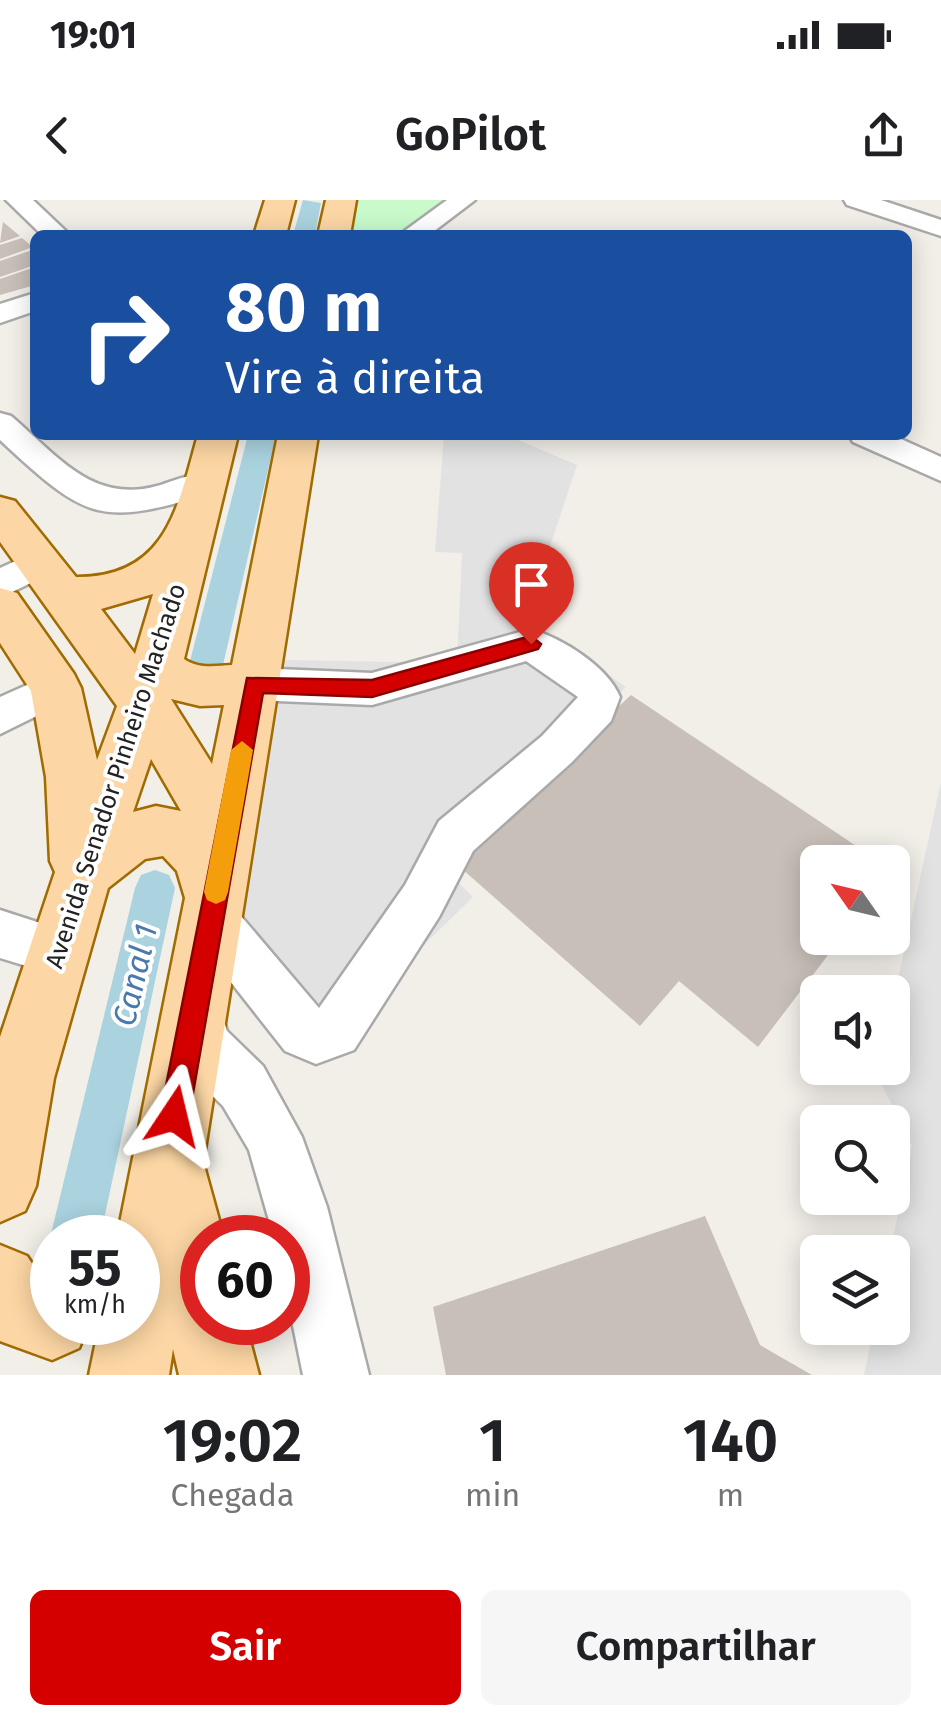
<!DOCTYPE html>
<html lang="pt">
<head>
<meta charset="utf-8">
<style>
	:root { --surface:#fff; --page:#f6f6f6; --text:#202124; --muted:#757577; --accent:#d40000 }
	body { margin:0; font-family:"Fira Sans",sans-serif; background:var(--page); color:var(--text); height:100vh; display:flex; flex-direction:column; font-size:38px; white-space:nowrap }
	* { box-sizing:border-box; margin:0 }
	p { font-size:32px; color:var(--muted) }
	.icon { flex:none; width:55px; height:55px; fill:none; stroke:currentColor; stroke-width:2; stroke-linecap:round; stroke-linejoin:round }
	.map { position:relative; height:1175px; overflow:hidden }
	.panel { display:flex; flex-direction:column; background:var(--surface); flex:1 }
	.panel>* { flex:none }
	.banner { position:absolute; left:30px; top:30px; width:882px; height:210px; border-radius:15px; box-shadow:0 5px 25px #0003; background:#1a4fa0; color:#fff; overflow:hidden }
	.needle { width:65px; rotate:304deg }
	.buttons { position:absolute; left:800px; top:645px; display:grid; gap:20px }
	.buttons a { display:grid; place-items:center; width:110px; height:110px; border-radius:15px; background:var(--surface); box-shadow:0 5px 25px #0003; font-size:50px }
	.speed { position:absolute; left:30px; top:1015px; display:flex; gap:20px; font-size:50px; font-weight:700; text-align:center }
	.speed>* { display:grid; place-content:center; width:130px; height:130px; border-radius:50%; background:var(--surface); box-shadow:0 5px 25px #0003; line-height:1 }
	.speed small { font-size:25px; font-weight:400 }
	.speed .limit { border:15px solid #d22; background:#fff; color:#111 }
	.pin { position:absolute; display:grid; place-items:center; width:85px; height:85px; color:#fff; margin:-102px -42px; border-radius:50% 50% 50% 0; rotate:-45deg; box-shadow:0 0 10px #0007 }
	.pin .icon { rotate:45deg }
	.me { position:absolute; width:110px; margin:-55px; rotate:10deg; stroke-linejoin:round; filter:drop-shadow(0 0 8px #0008) }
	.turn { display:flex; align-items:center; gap:35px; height:210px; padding:0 30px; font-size:45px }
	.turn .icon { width:130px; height:130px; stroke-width:2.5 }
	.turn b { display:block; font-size:70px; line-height:85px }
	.eta { display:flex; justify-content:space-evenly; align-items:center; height:170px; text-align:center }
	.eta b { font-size:60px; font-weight:600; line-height:70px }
	.button { display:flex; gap:20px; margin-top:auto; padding:20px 30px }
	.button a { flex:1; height:115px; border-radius:15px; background:var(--accent); color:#fff; font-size:40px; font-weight:600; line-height:115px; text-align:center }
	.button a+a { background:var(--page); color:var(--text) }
	.status { display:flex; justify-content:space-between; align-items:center; height:70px; padding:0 50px; background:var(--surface); direction:ltr }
	.status svg { height:28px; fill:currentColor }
	header { display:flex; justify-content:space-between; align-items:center; height:130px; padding:0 30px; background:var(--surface); font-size:45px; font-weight:600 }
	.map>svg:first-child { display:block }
	.park { fill:#c8facc }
	.parking { fill:#e2e2e2 }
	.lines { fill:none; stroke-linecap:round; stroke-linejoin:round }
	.canal { fill:#aad3df; fill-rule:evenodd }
	.building { fill:#c7bfb8 }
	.minor-casing { stroke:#a9a9a9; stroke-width:5 }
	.major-casing { stroke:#a06b00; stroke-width:5 }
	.minor { fill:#fff; fill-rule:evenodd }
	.major { fill:#fcd6a4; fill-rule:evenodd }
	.route { fill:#d40000; stroke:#8a0000; stroke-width:2.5 }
	.slow { fill:#f59e0b }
	.labels { text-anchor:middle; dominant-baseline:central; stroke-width:8; stroke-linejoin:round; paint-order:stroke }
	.street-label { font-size:25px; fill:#222; stroke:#fff }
	.near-water-label { font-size:32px; font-style:italic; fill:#4a7aab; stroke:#fff }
</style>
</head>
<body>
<div class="status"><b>19:01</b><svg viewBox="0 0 49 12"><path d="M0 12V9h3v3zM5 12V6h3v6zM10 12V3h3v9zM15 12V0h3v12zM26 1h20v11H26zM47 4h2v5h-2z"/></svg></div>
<header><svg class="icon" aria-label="back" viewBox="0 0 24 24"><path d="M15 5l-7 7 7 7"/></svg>GoPilot<svg class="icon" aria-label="share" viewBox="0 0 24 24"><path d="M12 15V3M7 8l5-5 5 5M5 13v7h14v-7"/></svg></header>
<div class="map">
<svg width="941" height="1175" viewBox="0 0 941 1175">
	<rect width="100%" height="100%" fill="#f2efe9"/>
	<polygon class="park" points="348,0 455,0 404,35 341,35"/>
	<g class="parking">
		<polygon points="444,235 507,235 577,265 526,419 626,487 442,667 473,697 391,777 358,846 322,858 280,846 224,759 283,460 457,463 462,353 435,352"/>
		<polygon points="941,582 941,1175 864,1175 874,1128 892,1128 890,1052 912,946 876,873 877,868 892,868 893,802"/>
	</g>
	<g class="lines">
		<g class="canal">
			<polygon points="303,0 321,3 315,35 293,35"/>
			<polygon points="248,235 276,235 223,465 218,474 206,478 194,474 189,465"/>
			<polygon points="155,670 169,675 175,688 100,1038 52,1038 52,1045 50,1038 135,688 141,675"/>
		</g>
	</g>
	<g class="building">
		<polygon points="3,22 20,36 0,43"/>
		<polygon points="22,38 33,47 0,59 0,45"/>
		<polygon points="35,49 35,65 0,77 0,61"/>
		<polygon points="35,67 35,85 0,95 0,79"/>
		<polygon points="631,495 880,662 818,662 818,738 841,738 758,847 679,781 640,826 453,661"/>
		<polygon points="705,1016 760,1145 812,1175 446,1175 433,1107"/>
	</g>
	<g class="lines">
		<g class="minor-casing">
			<g id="minor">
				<polygon points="6,0 33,0 70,35 42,35"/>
				<polygon points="447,0 475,0 429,35 399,35"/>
				<polygon points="844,0 881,0 941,20 941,36 847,5"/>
				<polygon points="35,93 35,111 0,123 0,104"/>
				<path d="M0,213L11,216C57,255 92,304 157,286C177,280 197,270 217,275L222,283L217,291C101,327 89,323 0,240Z"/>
				<polygon points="849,235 892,235 941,257 941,281 853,242"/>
				<polygon points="40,350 53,354 59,363 53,372 0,398 0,368"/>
				<path d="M531,429C563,439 607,466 620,497L611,521L572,562L473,651L439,717L354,850L316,864L285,851L193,734L186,718L193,702L211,695L229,702L319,808L405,685L439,621L542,536L578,497L526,461L372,505L254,500L239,495L233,484L239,473L254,468L372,473Z"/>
				<polygon points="56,472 71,477 77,488 71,499 0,534 0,497"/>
				<polygon points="0,710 77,735 84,752 77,769 59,776 0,758"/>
				<polygon points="196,785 215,792 227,831 263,866 302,937 327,1007 369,1175 303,1175 288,1101 288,1038 274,1038 249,950 223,906 195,879 175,842 170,811 177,792"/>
			</g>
		</g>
		<g class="major-casing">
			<g id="major">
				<polygon points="265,0 295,0 286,35 254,35"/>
				<polygon points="326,0 356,0 350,35 318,35"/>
				<path d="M198,235H238L184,459C198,469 215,466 232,465L278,235H318L203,962L224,1038H202V1122H245L259,1175H179L173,1149L169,1175H89L100,1122H138V1038H117L185,698L177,671L163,656L145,659L108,688L54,878L36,986L25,1011L0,1022V837L55,672L50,661L46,577L31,491L0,443V388L17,393L74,474L81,488L97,560L117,506L0,342V297L15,301L76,377C168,378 178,305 198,235ZM153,394L135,454L101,409ZM171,499L200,506L224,505L212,564ZM151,559L181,611L156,606L133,612Z"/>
				<polygon points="0,1045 27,1056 41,1077 52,1082 52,1122 90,1122 79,1148 52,1160 0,1141"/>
			</g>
		</g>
		<use href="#minor" class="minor"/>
		<use href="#major" class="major"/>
	</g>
	<polygon class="route" points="531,436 541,444 538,449 372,497 263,493 189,916 185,926 174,931 164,926 160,916 247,478 372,480"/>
	<polygon class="slow" points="242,541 253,550 228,692 225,700 216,704 207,700 204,692 231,550"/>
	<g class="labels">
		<g class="street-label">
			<text transform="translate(116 576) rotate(-72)">Avenida Senador Pinheiro Machado</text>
		</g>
		<g class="near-water-label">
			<text transform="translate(135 775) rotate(-77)">Canal 1</text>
		</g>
	</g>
</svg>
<div class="buttons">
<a><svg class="needle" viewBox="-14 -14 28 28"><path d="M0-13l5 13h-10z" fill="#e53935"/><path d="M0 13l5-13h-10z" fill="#757577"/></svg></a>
<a><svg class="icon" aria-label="sound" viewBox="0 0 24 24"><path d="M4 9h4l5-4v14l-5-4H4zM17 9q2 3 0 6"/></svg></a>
<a><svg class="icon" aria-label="search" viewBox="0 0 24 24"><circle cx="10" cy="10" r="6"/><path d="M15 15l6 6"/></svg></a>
<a><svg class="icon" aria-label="layers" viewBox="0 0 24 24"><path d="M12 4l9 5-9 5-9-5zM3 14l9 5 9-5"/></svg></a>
</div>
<div class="speed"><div>55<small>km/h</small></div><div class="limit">60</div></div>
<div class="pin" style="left:531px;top:444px;background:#d93025"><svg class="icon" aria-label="arrive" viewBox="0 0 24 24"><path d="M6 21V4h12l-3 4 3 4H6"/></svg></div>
<svg class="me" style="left:174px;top:916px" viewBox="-20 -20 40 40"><path d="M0-17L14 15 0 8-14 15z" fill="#d40000" stroke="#fff" stroke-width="4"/></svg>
<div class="banner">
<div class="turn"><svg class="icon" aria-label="right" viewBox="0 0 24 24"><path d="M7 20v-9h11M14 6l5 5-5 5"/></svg><div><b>80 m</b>Vire à direita</div></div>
</div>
</div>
<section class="panel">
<div class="eta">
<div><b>19:02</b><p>Chegada</p></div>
<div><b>1</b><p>min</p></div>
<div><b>140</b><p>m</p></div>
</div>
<div class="button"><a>Sair</a><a>Compartilhar</a></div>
</section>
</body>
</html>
